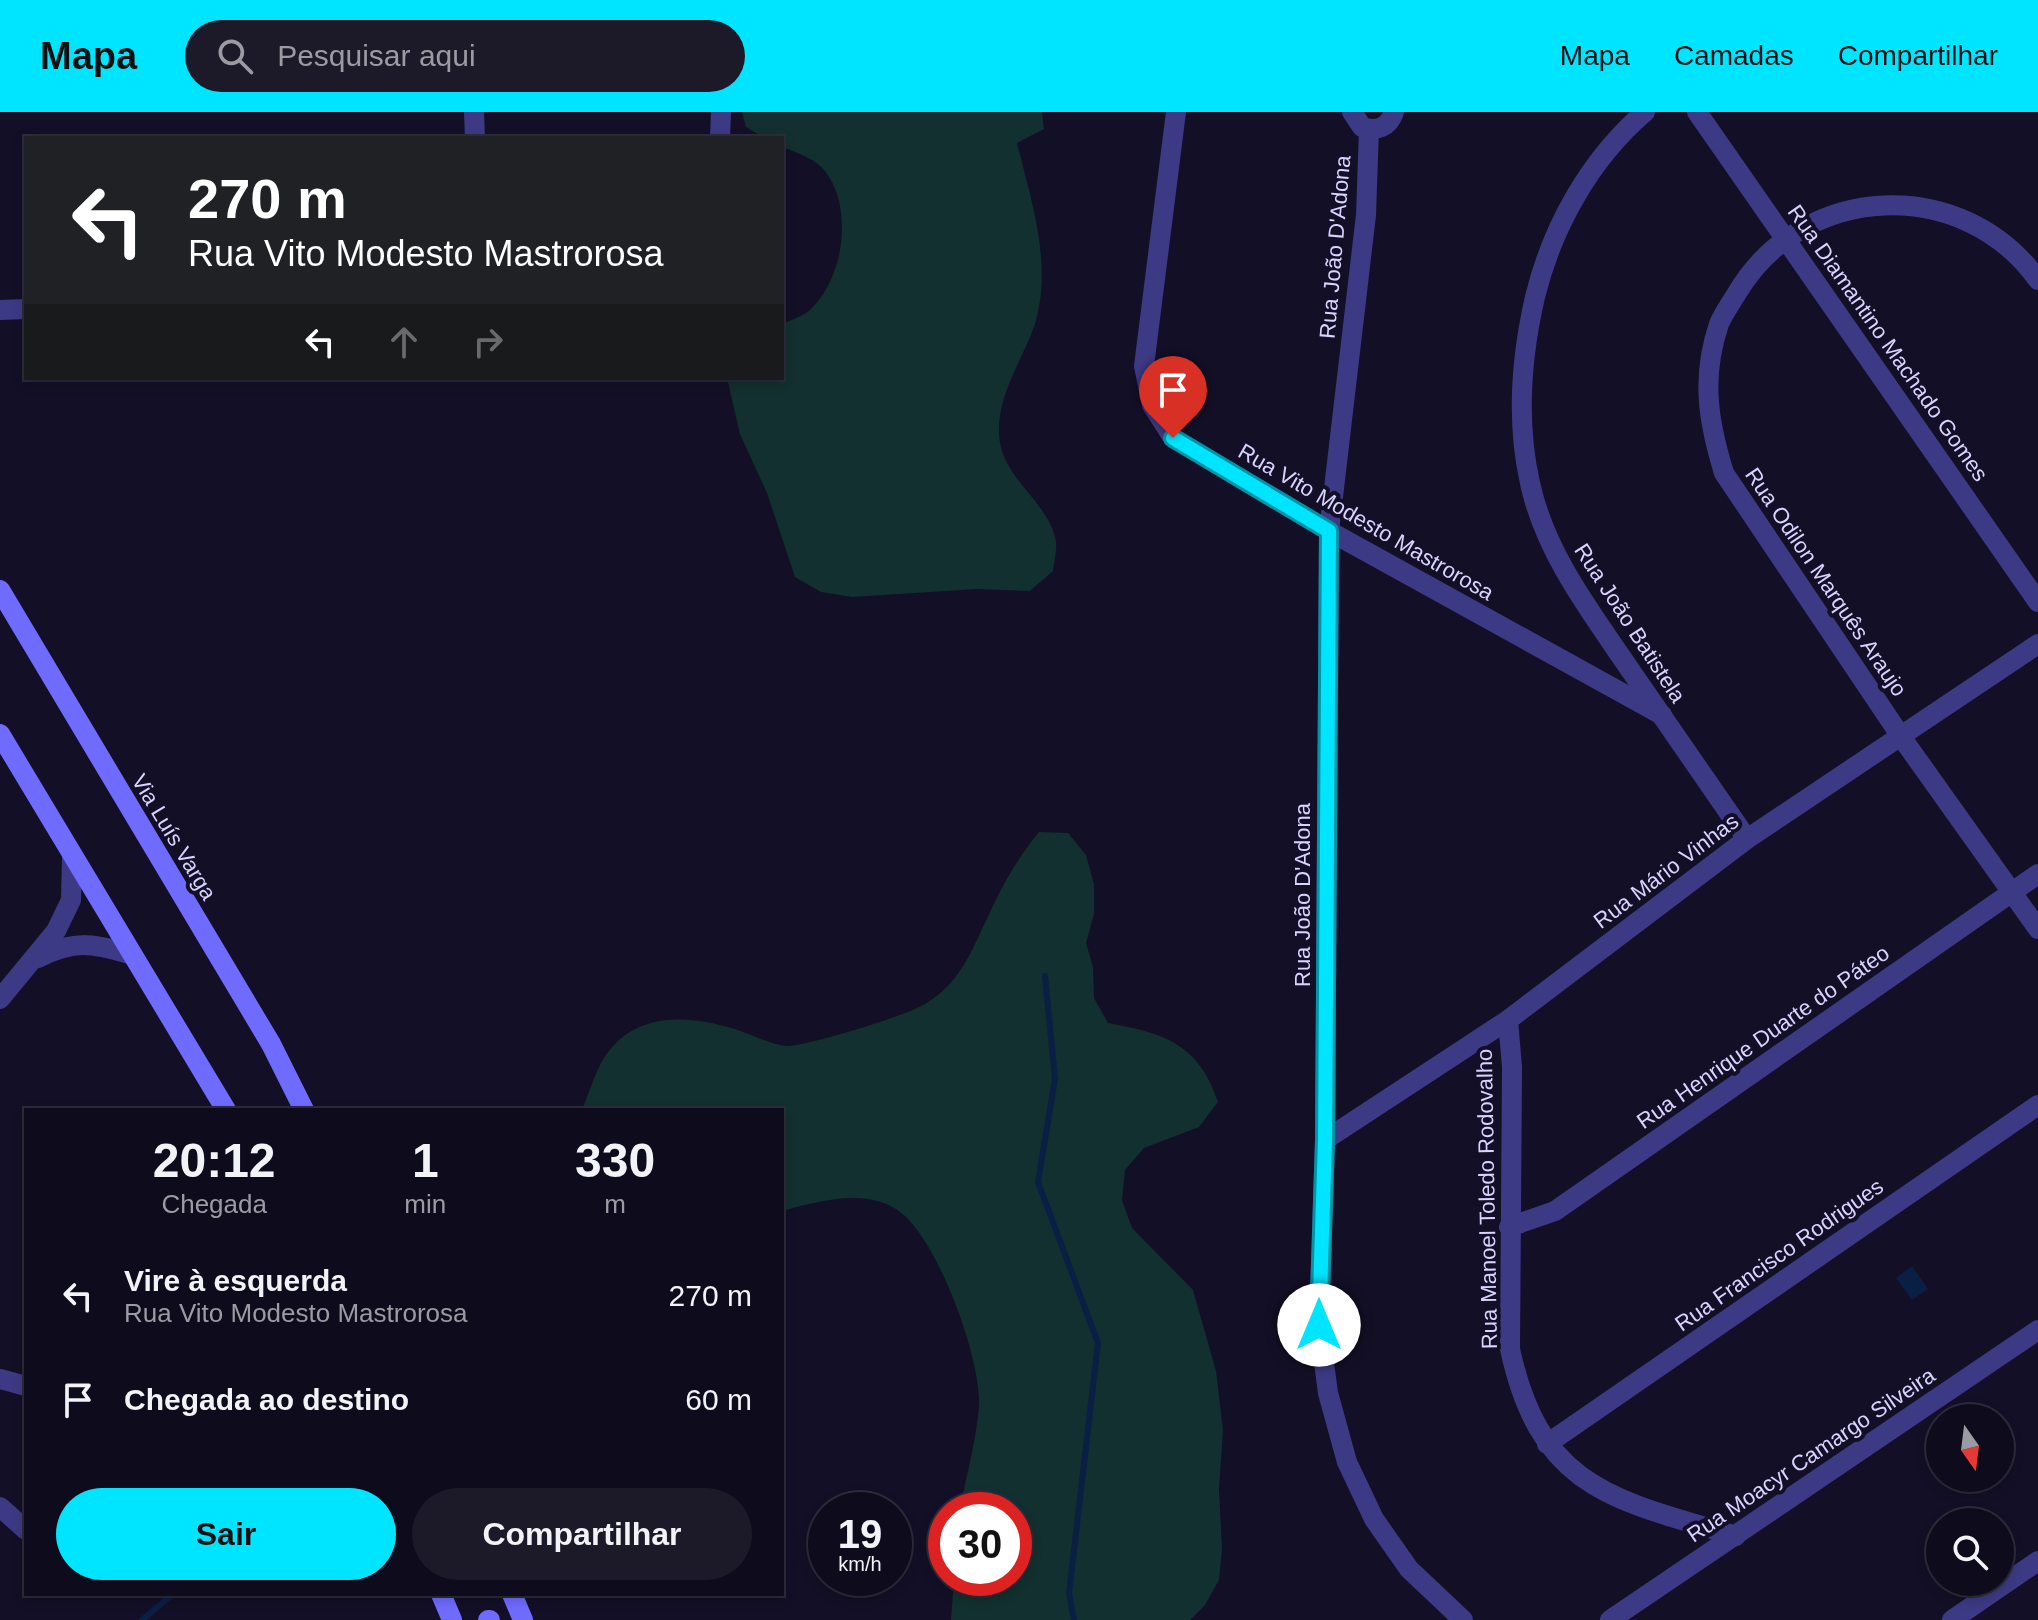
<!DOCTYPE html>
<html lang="pt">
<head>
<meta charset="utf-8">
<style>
	:root { --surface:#0e0b1c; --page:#1c1929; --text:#f1f3f6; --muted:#9b9ba3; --line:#2e2b3b; --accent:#00e5ff }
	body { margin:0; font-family:Arial,sans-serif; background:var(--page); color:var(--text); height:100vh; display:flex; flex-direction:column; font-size:30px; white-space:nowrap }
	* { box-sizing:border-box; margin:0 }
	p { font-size:26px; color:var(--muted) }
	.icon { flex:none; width:44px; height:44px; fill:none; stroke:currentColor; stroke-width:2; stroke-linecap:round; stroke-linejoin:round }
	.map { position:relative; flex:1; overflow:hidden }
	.details { position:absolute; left:24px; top:996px; width:760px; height:488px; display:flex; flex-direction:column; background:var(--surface); border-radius:0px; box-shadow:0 4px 12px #0003,0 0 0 2px var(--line) }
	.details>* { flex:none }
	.top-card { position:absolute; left:24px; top:24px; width:760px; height:244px; border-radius:0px; box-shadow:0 4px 12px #0003,0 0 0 2px var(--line); background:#202124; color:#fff; overflow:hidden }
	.needle { width:52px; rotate:166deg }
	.controls { position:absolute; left:1926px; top:1292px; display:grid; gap:16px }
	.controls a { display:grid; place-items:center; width:88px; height:88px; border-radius:50%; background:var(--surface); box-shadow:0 4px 12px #0003,0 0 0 2px var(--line); font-size:40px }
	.speed { position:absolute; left:808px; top:1380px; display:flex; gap:16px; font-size:40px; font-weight:700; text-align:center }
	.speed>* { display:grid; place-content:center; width:104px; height:104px; border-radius:50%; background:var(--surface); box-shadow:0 4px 12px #0003,0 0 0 2px var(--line); line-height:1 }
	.speed small { font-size:20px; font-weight:400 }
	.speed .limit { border:12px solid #d22; background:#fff; color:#111 }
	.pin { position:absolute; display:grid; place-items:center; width:68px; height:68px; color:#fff; margin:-82px -34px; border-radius:50% 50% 50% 0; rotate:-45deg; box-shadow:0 0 8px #0007 }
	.pin .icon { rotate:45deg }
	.me { position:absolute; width:88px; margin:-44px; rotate:0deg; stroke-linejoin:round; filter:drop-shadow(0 0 6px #0008) }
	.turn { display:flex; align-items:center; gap:28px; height:168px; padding:0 32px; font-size:36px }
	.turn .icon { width:104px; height:104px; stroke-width:2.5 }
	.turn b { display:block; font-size:56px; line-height:68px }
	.lanes { display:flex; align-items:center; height:76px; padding:0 32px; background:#0003; justify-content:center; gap:40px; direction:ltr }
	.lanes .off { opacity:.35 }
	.eta { display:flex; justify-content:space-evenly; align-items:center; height:136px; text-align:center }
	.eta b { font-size:48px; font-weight:700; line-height:56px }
	.button { display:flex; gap:16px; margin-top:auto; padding:16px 32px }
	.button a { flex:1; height:92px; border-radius:48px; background:var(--accent); color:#111; font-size:32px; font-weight:700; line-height:92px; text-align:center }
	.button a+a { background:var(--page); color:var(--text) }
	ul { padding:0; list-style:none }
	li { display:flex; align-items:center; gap:24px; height:104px; padding:0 32px }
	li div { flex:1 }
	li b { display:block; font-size:30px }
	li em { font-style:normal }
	header { display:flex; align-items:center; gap:48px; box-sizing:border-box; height:112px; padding:0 40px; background:var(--accent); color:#111 }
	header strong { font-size:38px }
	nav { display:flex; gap:44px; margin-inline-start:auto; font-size:28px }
	.search { width:560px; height:72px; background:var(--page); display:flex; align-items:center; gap:20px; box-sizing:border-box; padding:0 28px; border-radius:44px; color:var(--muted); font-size:30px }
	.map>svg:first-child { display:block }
	.green { fill:#12302f }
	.water { fill:#0a1f44 }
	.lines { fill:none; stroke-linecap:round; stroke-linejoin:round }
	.stream { stroke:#0a1f44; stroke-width:6 }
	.street { stroke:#3d3a85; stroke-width:20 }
	.secondary { stroke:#6f6bff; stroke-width:20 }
	.route-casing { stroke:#0095a6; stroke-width:20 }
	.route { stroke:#00e5ff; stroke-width:14 }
	.labels { text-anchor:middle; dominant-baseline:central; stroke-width:8; stroke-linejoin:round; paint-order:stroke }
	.street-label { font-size:22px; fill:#d9d4ff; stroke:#130f26 }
</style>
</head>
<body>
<header>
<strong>Mapa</strong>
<div class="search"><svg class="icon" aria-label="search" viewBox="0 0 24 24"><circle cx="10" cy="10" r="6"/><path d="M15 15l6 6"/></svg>Pesquisar aqui</div>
<nav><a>Mapa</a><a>Camadas</a><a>Compartilhar</a></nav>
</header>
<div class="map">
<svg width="2038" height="1508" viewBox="0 0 2038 1508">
	<rect width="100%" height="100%" fill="#130f26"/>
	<g class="green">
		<path d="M742,0H1042L1044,17L1017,31C1031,88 1053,152 1035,212C1023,247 997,283 999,322C1001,367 1048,388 1056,429C1057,438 1054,450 1053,459L1030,479L977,477L852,485L821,480L795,465L767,381L740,322L727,266H782V212C791,208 803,204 810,198C844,166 854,97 825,59C816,47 796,40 782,35V26H764L746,15Z"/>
		<path d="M1039,720L1068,721L1086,743L1094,772V802L1086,831L1093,855L1094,886L1108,911C1164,921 1199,932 1218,990L1199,1015L1144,1036L1125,1058L1122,1088L1132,1116L1193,1178L1216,1259L1223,1318L1219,1377L1222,1437L1219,1468L1205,1493L1190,1508H951L954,1466H1014V1398H960C966,1364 976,1330 979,1295C982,1248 936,1121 896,1097C862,1076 816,1090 782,1099V998H582C588,983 593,967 600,953C629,899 685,902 735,917C750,922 771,933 787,934C807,934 909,903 927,891C963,868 973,835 991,798C1004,770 1019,744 1039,720Z"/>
	</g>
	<polygon class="water" points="1912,1154 1928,1177 1912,1188 1896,1166"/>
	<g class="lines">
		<g class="stream">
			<polyline points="1045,864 1055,967 1038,1070 1098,1231 1069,1481 1074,1508"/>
			<polyline points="142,1508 173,1482"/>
		</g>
		<g class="street">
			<polyline points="474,0 475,26"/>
			<polyline points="1176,0 1144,254 1152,293 1173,326 1329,419 1662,603"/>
			<path d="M1352,0L1362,15C1377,20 1389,15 1394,0"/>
			<path d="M1645,0C1590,47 1552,115 1535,185C1521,246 1516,309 1530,371C1545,442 1593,503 1633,562C1671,617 1709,672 1747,727"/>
			<polyline points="1697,0 2038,490"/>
			<polyline points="1369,17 1366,103 1329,419 1325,1028 1319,1213 1328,1281 1347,1350 1374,1407 1409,1457 1463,1508"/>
			<polyline points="720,26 721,0"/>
			<path d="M2038,168C1963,63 1803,70 1737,181C1731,191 1723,202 1719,212C1701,265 1708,309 1724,361L1902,626L2038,817"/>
			<polyline points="0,198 26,197"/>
			<path d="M38,846C74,828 91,831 129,842"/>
			<polyline points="0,887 56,819 71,788 72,744"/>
			<path d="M1508,908L1512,955L1510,1237C1540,1377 1614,1388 1736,1424"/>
			<polyline points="1325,1028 1508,908 1747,727 2038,532"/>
			<polyline points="1509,1115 1555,1099 2038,762"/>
			<polyline points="0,1267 26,1274"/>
			<polyline points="1547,1332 2038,993"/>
			<polyline points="0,1395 26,1418"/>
			<polyline points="1610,1508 2038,1218"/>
			<polyline points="1952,1508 2038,1449"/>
		</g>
		<g class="secondary">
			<polyline points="0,478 271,932 304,998"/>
			<polyline points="0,622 226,998"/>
			<polyline points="441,1482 452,1508"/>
			<polyline points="512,1482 523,1508"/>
			<polyline points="488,1508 490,1508"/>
		</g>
	</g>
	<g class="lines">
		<g class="route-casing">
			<polyline id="route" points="1173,326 1329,419 1325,1028 1319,1213"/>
		</g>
		<use href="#route" class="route"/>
	</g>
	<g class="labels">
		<g class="street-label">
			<text transform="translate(1335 135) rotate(-85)">Rua João D'Adona</text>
			<text transform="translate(1888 231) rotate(55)">Rua Diamantino Machado Gomes</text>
			<text transform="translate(1366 410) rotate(30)">Rua Vito Modesto Mastrorosa</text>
			<text transform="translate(1826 470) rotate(56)">Rua Odilon Marquês Araujo</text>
			<text transform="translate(1630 511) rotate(57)">Rua João Batistela</text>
			<text transform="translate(174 725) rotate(59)">Via Luís Varga</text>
			<text transform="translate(1666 759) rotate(-37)">Rua Mário Vinhas</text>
			<text transform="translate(1302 783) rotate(-90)">Rua João D'Adona</text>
			<text transform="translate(1763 925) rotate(-35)">Rua Henrique Duarte do Páteo</text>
			<text transform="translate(1487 1087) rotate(-91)">Rua Manoel Toledo Rodovalho</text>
			<text transform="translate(1779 1143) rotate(-35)">Rua Francisco Rodrigues</text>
			<text transform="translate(1811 1343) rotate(-34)">Rua Moacyr Camargo Silveira</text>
		</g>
	</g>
</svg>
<div class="controls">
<a><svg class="needle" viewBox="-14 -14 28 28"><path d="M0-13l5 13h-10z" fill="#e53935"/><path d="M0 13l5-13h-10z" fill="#9b9ba3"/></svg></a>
<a><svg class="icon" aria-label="search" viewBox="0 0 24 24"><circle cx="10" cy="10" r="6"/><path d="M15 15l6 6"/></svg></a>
</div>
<div class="speed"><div>19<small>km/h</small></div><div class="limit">30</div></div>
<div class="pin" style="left:1173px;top:326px;background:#d93025"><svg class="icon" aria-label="arrive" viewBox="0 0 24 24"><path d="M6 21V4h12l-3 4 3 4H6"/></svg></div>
<svg class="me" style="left:1319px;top:1213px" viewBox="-20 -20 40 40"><circle r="19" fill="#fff"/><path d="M0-13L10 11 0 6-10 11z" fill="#00e5ff"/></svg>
<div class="top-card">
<div class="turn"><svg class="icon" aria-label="left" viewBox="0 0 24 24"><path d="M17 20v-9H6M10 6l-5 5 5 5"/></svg><div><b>270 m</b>Rua Vito Modesto Mastrorosa</div></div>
<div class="lanes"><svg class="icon" aria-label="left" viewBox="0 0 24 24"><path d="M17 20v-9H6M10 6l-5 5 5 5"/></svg><svg class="icon off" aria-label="ahead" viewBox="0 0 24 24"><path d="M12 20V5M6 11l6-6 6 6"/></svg><svg class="icon off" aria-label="right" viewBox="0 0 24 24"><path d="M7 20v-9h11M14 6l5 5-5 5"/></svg></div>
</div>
<section class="details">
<div class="eta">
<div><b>20:12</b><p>Chegada</p></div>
<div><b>1</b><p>min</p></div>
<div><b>330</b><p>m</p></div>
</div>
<ul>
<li><svg class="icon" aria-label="left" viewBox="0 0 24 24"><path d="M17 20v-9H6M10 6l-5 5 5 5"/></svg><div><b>Vire à esquerda</b><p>Rua Vito Modesto Mastrorosa</p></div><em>270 m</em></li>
<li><svg class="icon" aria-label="arrive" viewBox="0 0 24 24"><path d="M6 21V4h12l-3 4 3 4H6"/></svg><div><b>Chegada ao destino</b></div><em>60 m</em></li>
</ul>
<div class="button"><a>Sair</a><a>Compartilhar</a></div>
</section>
</div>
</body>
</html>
